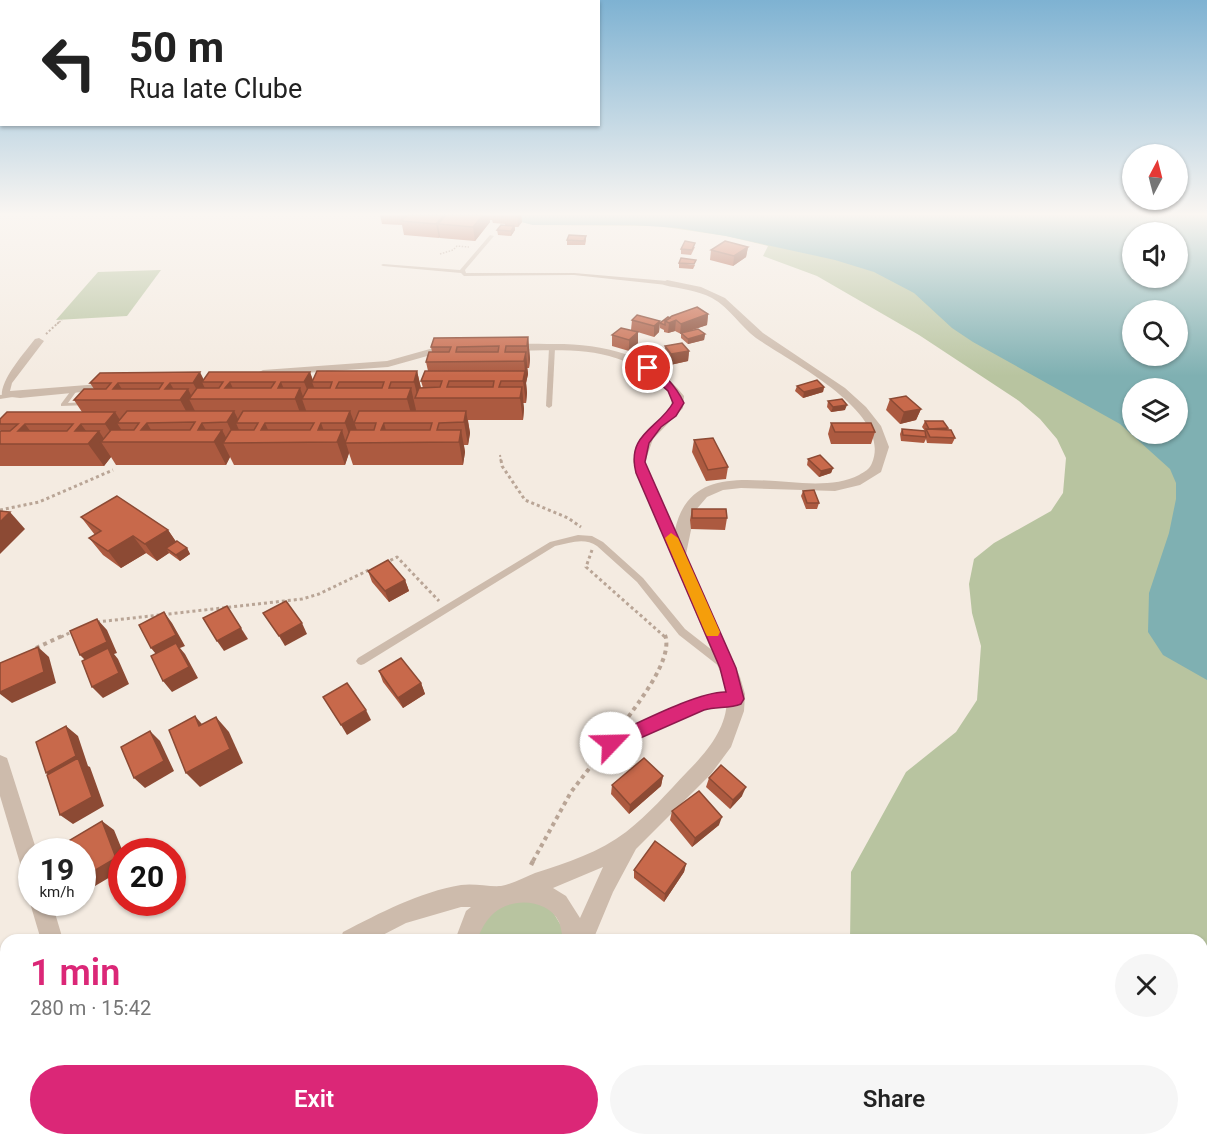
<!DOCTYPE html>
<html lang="en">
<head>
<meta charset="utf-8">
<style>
	:root { --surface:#fff; --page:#f6f6f6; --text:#222; --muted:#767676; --accent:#db2777 }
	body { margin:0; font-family:Roboto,sans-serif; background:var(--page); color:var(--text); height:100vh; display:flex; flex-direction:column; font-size:22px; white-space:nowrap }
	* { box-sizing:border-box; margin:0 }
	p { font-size:20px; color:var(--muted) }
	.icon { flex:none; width:33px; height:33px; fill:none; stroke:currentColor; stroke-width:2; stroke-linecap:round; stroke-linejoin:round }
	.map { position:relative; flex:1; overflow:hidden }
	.sheet { position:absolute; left:0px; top:934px; width:1208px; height:212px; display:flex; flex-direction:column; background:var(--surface); border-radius:18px 18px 0 0; box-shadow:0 2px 4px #0004 }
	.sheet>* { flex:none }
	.guide { position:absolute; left:0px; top:0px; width:600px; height:126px; box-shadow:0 2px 4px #0004; background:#fff; color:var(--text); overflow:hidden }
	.needle { width:39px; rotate:7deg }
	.buttons { position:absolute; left:1122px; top:144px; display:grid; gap:12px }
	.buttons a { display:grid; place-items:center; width:66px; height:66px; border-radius:50%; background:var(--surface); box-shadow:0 2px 4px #0004; font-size:30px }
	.speed { position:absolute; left:18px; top:838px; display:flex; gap:12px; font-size:30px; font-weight:700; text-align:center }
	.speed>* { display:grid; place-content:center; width:78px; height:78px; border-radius:50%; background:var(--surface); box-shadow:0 2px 4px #0004; line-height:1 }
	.speed small { font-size:15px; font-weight:400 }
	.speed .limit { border:9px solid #d22; background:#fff; color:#111 }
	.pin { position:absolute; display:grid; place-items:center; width:51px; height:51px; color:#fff; margin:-26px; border:3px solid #fff; border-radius:50%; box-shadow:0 2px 6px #0007 }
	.me { position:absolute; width:66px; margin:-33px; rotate:66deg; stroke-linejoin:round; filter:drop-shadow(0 0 4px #0008) }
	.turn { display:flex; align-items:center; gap:21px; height:126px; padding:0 30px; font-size:27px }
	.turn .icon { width:78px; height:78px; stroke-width:2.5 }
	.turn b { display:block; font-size:42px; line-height:51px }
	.round { display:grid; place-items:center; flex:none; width:63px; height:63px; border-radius:32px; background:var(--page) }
	.headline { display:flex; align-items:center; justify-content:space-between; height:102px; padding:0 30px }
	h1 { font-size:36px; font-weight:600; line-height:45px; color:var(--accent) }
	.primary-button { display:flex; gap:12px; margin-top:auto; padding:12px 30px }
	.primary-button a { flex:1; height:69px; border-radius:36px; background:var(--accent); color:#fff; font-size:24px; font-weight:600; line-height:69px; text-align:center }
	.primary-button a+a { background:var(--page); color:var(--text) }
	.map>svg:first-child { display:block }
	.green { fill:#b8c4a0; fill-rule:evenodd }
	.water { fill:#7fb0b2; fill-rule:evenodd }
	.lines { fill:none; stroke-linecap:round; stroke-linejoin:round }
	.path-far4 { stroke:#b9a596; stroke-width:1.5; stroke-dasharray:1.5 1.5; stroke-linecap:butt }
	.path-far3 { stroke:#b9a596; stroke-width:2; stroke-dasharray:2 2; stroke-linecap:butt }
	.path-far2 { stroke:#b9a596; stroke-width:3; stroke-dasharray:3 3; stroke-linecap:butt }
	.path-far1 { stroke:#b9a596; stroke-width:4; stroke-dasharray:4 4; stroke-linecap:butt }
	.path { stroke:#b9a596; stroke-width:4.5; stroke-dasharray:4.5 4.5; stroke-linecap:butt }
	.service { fill:#cdbbac; fill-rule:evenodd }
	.minor { fill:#cdbbac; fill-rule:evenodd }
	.wall { fill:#ac5a40 }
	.shaded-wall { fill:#8c4a34 }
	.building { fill:#c8694b; stroke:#8c4a34; stroke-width:1.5; fill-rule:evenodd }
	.route { fill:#db2777; stroke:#8e194d; stroke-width:1.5 }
	.slow { fill:#f59e0b }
</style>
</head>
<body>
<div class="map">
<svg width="1207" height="1145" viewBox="0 0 1207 1145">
	<rect width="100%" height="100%" fill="#f4ebe1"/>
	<g class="green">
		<path d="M517,215H705L826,252L963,307L1207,383V1145H881V1140H1202V940H850L851,872L906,772L956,732L977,700L981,646L972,613L969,584L974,559L994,543L1051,511L1063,493L1066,458L1057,439L1040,419L1019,401L919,335L817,276L763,256L768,246L726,236L658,226L533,225L518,221ZM1132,388H1178V434H1132Z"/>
		<polygon points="161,270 127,316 56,320 98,272"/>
		<polygon points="523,897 550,907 566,934 567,940 473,940 474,936 494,907"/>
		<polygon points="0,952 6,974 6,1019 0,1021"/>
		<polygon points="6,1080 6,1140 47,1140 34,1145 0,1145 0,1082"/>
	</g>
	<path class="water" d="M517,215H1207V680L1163,655L1148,632L1149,593L1169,533L1176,499V483L1170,469L1120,424L973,342L952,328L914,293L874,272L835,260L726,236L678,228L633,225H533L518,221ZM1132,232H1178V278H1132ZM1132,310H1178V356H1132ZM1132,388H1178V434H1132Z"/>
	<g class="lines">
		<g class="path-far4">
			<polyline points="440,254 453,250 457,246 469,247"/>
			<polyline points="57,324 62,320"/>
		</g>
		<g class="path-far3">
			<polyline points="46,334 59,322"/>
			<polyline points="500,455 501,462"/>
		</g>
		<g class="path-far2">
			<polyline points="501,460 502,466 525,500 568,518 581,527"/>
			<polyline points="0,510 39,502 113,470"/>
			<polyline points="592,550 586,567 665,637"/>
			<polyline points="385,563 397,557 439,601"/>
			<polyline points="97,622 302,599 319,594 371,569"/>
			<polyline points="61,637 74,631"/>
		</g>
		<g class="path-far1">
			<polyline points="36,648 64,635"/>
			<path d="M624,723C637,704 674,659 665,635"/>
			<polyline points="533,861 571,792 602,752"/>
		</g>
		<polyline class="path" points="531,865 534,859"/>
		<g class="service">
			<polygon points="490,235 494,236 465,270 466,273 574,273 667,281 670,283 667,285 574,275 464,276 461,273 383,266 381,265 383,264 460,270"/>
			<polygon points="552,346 555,348 552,406 549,408 546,406 549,348"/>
			<polygon points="75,387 78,389 68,403 87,402 89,403 89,405 61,406 61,404 73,388"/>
			<polygon points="17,393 20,395 19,396 0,399 0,395"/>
			<path d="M578,535L592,536L603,542L643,578L685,629L726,661L728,664L726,667L723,668L720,667L679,635L637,582L597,546C584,537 570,543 555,546L364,664L361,665L358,664L356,661L358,658L550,542Z"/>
			<polygon points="716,695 736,695 739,696 741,699 739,702 736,703 716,703 702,708 615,746 611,748 607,746 606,743 607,740 697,701"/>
			<polygon points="401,1140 416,1140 418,1145 403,1145"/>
		</g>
		<g class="minor">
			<path d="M667,280L701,287L725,298L763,333L845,388L866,407L881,426L889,447L881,472L860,485L835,491L741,488L723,490L707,497L695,511L686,554L740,677L745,694L744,711L731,747L711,774L636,849L613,892L593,940H563C562,935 561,927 559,922C548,899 512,897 494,913C485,921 481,930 477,940H455L466,911L471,907H461L406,923L373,940H340L343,932C380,913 419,892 461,885C474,883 489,887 501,886C512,884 525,877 535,873C566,863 600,852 626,832C648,815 668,792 687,772C712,747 735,718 724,681L633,462C638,436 655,426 671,407L672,396C625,343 574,350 509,351L504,348L505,346C519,343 533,344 547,344C600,343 650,352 684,396L683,408L653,439L645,462L675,530C694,441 804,504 859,475C864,472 870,469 872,463C893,412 790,362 756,338C740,326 730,308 712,298C697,290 680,289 664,285L662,283ZM603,867L580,918L566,896L553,888Z"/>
			<path d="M39,338L44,341L12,383L10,391L113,383L119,386L113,389L20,398L2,396C0,380 25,352 35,339Z"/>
			<polygon points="452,346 457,349 456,351 438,353 388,367 263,376 257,373 263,370 387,361 437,347"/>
			<polygon points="0,755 7,758 9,764 37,852 32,852 32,880 25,877 22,870 0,796"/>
			<polygon points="32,900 32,903 52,903 63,940 41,940 30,903"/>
			<polygon points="6,1031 6,1055 0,1057 0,1033"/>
			<polygon points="85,1140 116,1140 114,1145 83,1145"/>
			<polygon points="549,1140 576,1140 578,1145 551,1145"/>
		</g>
	</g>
	<g class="wall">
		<polygon points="380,215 521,215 522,222 518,227 515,227 515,230 511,236 498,235 497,230 505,225 505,224 493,223 492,220 490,220 490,222 475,241 440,238 440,237 439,238 404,235 402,225 382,224"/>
		<polygon points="586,236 586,241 585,245 567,245 567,240"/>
		<polygon points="695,247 691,255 681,254 681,249"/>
		<polygon points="748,247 746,257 733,266 710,260 711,250"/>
		<polygon points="679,263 695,265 693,269 679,268"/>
		<polygon points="708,314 707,325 692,330 705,334 704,340 688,344 681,338 681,334 675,331 668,333 664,332 664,330 660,328 660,323 670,318"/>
		<polygon points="632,320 660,321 659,332 654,337 631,330"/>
		<polygon points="638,332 638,343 629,351 612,346 612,335"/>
		<polygon points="528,337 530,359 529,368 527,368 528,374 526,383 527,393 526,403 523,403 524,409 523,420 468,420 470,433 468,445 464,445 465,452 463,465 353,465 349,453 345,465 234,465 230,457 226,465 116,465 111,457 104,466 0,466 0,431 1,431 0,430 0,419 82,412 74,400 94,389 90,383 204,379 310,372 313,380 417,371 421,388 423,388 421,381 428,371 426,362 432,352 431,347"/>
		<polygon points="665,346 689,351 688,361 670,365 664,357"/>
		<polygon points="650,356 664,363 656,366 650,361"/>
		<polygon points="797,386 824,387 823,392 803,398 795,391"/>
		<polygon points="890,399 921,409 916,420 900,424 886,410"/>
		<polygon points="828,401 845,410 831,412 827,407"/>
		<polygon points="925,421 948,428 947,430 955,438 952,444 927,443 926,439 924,443 901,441 900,434 902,429 925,431 922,427"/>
		<polygon points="831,423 875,432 871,444 831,444 828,434"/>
		<polygon points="694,440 728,467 726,479 706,481 692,452"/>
		<polygon points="808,459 833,468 831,473 819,477 807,465"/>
		<polygon points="803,491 819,503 817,509 806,509 801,496"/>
		<polygon points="692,509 727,518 725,530 691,529 690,520"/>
		<polygon points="81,517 168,530 176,542 187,548 190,554 180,561 169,553 157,561 146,553 121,568 103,555 89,538 95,535"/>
		<polygon points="368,571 405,580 409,591 389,602 372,582"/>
		<polygon points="379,671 421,683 425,694 403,708 383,682"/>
		<polygon points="663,776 661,786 629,814 611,794 612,785"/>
		<polygon points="709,778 742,796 730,809 706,787"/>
		<polygon points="672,811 719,825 692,847 670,820"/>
		<polygon points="686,864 684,872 664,902 634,878 634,870"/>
	</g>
	<g class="shaded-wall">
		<polygon points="444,215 454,215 438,224 440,237 439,238 436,224"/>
		<polygon points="483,215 489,215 490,222 475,241 473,227"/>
		<polygon points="517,215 521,215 522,222 518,227"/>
		<polygon points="514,226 515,230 511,236 511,231"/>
		<polygon points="748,247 746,257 733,266 734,256"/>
		<polygon points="708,314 707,325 680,334 681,324"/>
		<polygon points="676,320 675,331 668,333 669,323"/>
		<polygon points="660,321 659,332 654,337 654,326"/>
		<polygon points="638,332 638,343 629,351 629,340"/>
		<polygon points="705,334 704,340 688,344 688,339"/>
		<polygon points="528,337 530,359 529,368 527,346"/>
		<polygon points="689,351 688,361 670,365 671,354"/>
		<polygon points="526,352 528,374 526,383 524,361"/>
		<polygon points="664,358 664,363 656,366 657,360"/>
		<polygon points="417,371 422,393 418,398 414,382"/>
		<polygon points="525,371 527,393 526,403 523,381"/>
		<polygon points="200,372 205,382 202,382 209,397 202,399 193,383"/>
		<polygon points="310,372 313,382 312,382 317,395 311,399 304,382"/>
		<polygon points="230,382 238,399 225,388"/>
		<polygon points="281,382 288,399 278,388"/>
		<polygon points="118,383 129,400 113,389"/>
		<polygon points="170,383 180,400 165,389"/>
		<polygon points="522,387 524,409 523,420 520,398"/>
		<polygon points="824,387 823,392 803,398 804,392"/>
		<polygon points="300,388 304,399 302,399 307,413 303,421 295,399"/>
		<polygon points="411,388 416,410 413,421 407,399"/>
		<polygon points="188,389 193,399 189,399 197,415 192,422 180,400"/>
		<polygon points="847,405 845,410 831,412 833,407"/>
		<polygon points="921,409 916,420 900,424 904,412"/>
		<polygon points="234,411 240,423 236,423 242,437 237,443 227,422"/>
		<polygon points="350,411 358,433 352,443 345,423"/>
		<polygon points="466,411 470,433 468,445 464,422"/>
		<polygon points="115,412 122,423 117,423 126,437 117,442 105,424"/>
		<polygon points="147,423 158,442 141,430"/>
		<polygon points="202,423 213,442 198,430"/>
		<polygon points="265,423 274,443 261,430"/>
		<polygon points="321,423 328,442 318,430"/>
		<polygon points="384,423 389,442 381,430"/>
		<polygon points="25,424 40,444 18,431"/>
		<polygon points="81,424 92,439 99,431 106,442 101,442 111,457 104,466 88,444 75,431"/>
		<polygon points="222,430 229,443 223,443 230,457 226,465 214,442"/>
		<polygon points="342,430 349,453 345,465 337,442"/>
		<polygon points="461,430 465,452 463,465 459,442"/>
		<polygon points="833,468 831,473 819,477 821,471"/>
		<polygon points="10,512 25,529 0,554 0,522"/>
		<polygon points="168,530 179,546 166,548 169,553 157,561 145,544"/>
		<polygon points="133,536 146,553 121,568 108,551"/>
		<polygon points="187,548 190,554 180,561 176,555"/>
		<polygon points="405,580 409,591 389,602 385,591"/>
		<polygon points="164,612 172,623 185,646 180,648 185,654 198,678 172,692 163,681 160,659 151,648"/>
		<polygon points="234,617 248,639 224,651 217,641"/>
		<polygon points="97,619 107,630 117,653 114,654 118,659 129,684 103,698 92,687 91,666 80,655"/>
		<polygon points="302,623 307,634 285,646 279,636"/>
		<polygon points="38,647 49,657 56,683 12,703 0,694 0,692"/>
		<polygon points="421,683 425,694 403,708 398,698"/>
		<polygon points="366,710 371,720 347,735 341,725"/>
		<polygon points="195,716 208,731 199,726"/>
		<polygon points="216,717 229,732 243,763 200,787 186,773"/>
		<polygon points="66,726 78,736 88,766 90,767 104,806 73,824 60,815 59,782 46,773"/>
		<polygon points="150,731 160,741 174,771 145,788 134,778"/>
		<polygon points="663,776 661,786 629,814 630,805"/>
		<polygon points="746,787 742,796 730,809 733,800"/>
		<polygon points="722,817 719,825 692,847 695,838"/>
		<polygon points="102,821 114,830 123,852 122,852 122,870 95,886 82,878"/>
		<polygon points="686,864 684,872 664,902 665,894"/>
	</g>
	<g class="building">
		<polygon points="407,215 444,215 436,224 401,221"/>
		<polygon points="446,215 483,215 473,227 438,224"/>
		<polygon points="501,225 514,226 511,231 497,230"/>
		<polygon points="569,235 586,236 584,241 567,240"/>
		<polygon points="685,241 695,243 692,250 681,249"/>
		<polygon points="725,241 748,247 734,256 711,250"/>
		<polygon points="681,258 696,260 694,264 679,263"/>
		<polygon points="697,307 708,314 681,324 676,320 669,323 665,321 672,316"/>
		<polygon points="637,315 660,321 654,326 632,320"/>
		<polygon points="668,317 670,318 665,321 665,325 660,323"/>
		<polygon points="621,328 638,332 629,340 612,335"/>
		<polygon points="698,329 705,334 688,339 681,333"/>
		<path d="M528,337L527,346H506L505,352H526L524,361L426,362L429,352H449L451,347H431L434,338ZM499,346L498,352H456L457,347Z"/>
		<polygon points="682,343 689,351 671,354 665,346"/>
		<polygon points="659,353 664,358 657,360 650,356"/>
		<path d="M317,371H417L414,382H391L389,388H411L407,399H302L308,388H330L332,382H312ZM339,382H384L382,388H336Z"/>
		<path d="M425,371H525L523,381H501L499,387H522L520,398H415L419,388L440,387L442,381H421ZM449,381H494L493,387H447Z"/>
		<path d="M200,372L193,383H170L165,389H188L180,400H74L84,389H106L111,383H90L100,373ZM118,383H163L159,389H113Z"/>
		<path d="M209,372H310L304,382H281L278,388H300L295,399H189L197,388H219L223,382H202ZM230,382H275L271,388H225Z"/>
		<polygon points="817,380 824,387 804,392 797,386"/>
		<polygon points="906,396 921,409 904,412 890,399"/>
		<polygon points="842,399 847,405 833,407 828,401"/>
		<path d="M127,411H234L227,422L202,423L198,430H222L214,442H101L111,430H134L139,423H117ZM195,422L190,430H141L147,423Z"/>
		<path d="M243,411H350L345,423H321L318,430H342L337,442L223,443L231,430H254L258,423H236ZM265,423H314L310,430H261Z"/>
		<path d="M359,411H466L464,422L439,423L437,430H461L459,442L345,443L350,430H374L376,423H354ZM384,423H432L430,430H381Z"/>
		<path d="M7,412H115L105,424H81L75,431H99L88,444H0V431H10L18,424H0V419ZM25,424H73L67,431H18Z"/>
		<polygon points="925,421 943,421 948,428 929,429"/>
		<polygon points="831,423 871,423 875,432 835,432"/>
		<polygon points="902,429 925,431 926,437 903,435"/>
		<polygon points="926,429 951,430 955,438 930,437"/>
		<polygon points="713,438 728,467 708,470 694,440"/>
		<polygon points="820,455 833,468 821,471 808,459"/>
		<polygon points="814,490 819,503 807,503 803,491"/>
		<polygon points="117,496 168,530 145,544 133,536 108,551 89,538 101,531 81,517"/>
		<polygon points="692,509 726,509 727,518 692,518"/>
		<polygon points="0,511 10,512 0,522"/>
		<polygon points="177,541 187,548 176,555 166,548"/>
		<polygon points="388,560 405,580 385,591 368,571"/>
		<polygon points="286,601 302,623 279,636 263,613"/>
		<polygon points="227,606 241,628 217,641 203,618"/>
		<polygon points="164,612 176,635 151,648 139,625"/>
		<polygon points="97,619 107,642 80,655 70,631"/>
		<polygon points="176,643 189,667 163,681 151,656"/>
		<polygon points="38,647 44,672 0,692 0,663"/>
		<polygon points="108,648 119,673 92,687 82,661"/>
		<polygon points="401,658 421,683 398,698 379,671"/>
		<polygon points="347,683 366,710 341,725 323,697"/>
		<polygon points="195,716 199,726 216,717 230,749 186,773 169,730"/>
		<polygon points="66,726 76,756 46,773 36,742"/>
		<polygon points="150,731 164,761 134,778 121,747"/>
		<polygon points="78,758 92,797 60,815 47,775"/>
		<polygon points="644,758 663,776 630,805 612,785"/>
		<polygon points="721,765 746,787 733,800 709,778"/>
		<polygon points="699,791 722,817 695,838 672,811"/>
		<polygon points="102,821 116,858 82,878 82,852 73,852 70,840"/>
		<polygon points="655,841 686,864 665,894 634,870"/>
		<polygon points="600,936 615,940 599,940"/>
		<polygon points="585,1140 614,1140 616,1145 587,1145"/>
	</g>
	<linearGradient id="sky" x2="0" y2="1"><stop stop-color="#7eb2d2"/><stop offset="0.57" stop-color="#faf6f2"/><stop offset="1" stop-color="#faf6f2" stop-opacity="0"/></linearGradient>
	<rect width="1207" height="376" fill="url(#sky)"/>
	<path class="route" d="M644,366C660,365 678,390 684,403L676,416L661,427L649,443L645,462L736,668L744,699L741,704C729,709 716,706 704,710L611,751L605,749L602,743L605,738C633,726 698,691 726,692L720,668L636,473C626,434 658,429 673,403L668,391L644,370Z"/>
	<polygon class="slow" points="671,533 678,538 720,632 718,636 707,636 705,632 665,538"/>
</svg>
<div class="buttons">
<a><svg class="needle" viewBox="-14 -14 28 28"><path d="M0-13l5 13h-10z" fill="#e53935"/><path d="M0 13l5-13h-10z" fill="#767676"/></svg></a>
<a><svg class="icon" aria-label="sound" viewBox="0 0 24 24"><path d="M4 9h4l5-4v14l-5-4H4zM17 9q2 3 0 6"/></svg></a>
<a><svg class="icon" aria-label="search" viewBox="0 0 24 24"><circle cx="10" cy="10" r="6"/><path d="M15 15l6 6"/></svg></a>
<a><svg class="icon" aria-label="layers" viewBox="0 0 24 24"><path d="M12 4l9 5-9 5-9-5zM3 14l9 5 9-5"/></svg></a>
</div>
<div class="speed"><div>19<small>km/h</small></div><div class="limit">20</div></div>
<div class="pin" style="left:648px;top:368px;background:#d93025"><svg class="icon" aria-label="arrive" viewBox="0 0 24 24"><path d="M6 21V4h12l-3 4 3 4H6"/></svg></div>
<svg class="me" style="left:611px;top:743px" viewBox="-20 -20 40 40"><circle r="19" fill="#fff"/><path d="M0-13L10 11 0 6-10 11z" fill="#db2777"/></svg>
<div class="guide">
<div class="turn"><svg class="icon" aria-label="left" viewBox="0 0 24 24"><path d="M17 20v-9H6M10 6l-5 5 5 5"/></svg><div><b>50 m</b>Rua Iate Clube</div></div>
</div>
<section class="sheet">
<div class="headline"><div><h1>1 min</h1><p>280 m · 15:42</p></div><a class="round"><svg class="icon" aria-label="close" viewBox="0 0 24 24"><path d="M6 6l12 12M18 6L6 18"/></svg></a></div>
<div class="primary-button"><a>Exit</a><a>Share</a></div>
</section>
</div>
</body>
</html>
